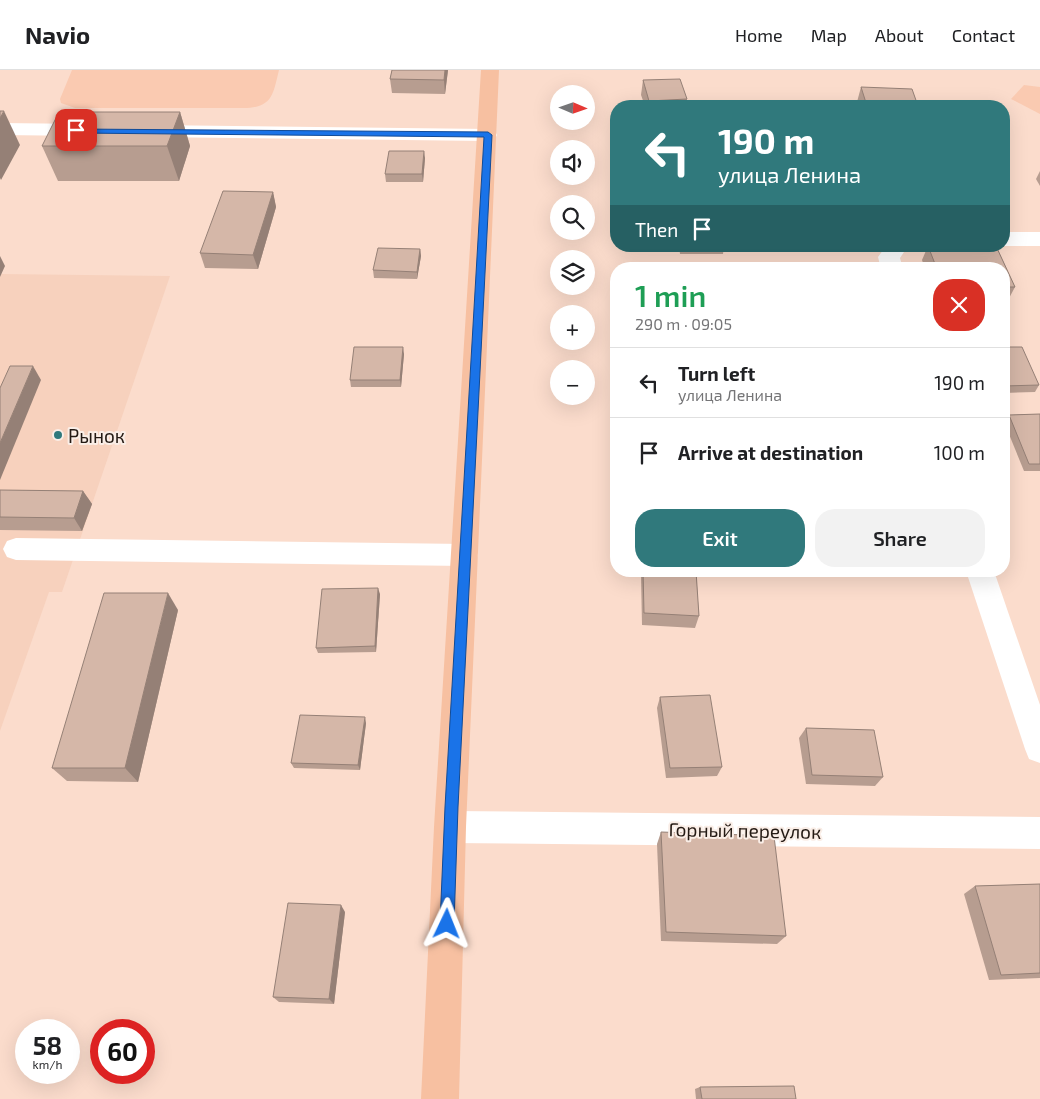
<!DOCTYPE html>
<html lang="en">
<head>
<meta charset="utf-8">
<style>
	:root { --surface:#fff; --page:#f2f2f2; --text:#202124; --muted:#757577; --line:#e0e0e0; --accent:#30797c }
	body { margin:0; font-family:"Exo 2",sans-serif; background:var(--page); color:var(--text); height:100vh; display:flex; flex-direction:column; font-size:19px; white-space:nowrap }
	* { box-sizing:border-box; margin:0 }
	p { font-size:16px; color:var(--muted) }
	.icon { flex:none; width:28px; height:28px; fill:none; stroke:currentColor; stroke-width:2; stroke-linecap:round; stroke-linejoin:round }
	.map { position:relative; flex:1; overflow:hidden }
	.sheet { position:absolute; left:610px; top:192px; width:400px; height:315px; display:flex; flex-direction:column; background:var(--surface); border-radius:20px; box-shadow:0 5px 20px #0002 }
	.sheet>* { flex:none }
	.guide { position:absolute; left:610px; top:30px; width:400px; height:152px; border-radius:20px; box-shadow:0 5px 20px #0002; background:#30797c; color:#fff; overflow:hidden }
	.needle { width:32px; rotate:92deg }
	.tools { position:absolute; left:550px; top:15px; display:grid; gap:10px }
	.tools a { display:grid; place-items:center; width:45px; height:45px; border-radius:50%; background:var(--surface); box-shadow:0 5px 20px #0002; font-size:25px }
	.speed { position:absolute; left:15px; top:949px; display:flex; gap:10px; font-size:25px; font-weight:700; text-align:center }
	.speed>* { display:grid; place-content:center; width:65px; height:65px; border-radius:50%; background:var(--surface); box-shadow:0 5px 20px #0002; line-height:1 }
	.speed small { font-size:12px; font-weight:400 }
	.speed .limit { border:8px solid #d22; background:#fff; color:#111 }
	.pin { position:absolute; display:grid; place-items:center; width:42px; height:42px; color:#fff; margin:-21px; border-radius:10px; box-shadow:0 2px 8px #0006 }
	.me { position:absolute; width:55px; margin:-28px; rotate:2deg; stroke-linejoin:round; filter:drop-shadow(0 0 4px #0008) }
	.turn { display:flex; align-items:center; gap:18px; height:105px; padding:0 25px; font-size:22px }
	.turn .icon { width:65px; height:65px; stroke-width:2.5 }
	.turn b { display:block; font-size:35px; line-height:42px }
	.then { display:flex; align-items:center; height:48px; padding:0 25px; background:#0003; gap:10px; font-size:19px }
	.round { display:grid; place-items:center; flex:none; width:52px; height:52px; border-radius:20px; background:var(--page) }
	.headline { display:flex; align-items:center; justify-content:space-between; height:85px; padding:0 25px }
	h1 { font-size:30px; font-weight:600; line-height:38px; color:#1e9e55 }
	.primary-button { display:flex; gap:10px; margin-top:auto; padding:10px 25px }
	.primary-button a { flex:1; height:58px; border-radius:20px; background:var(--accent); color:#fff; font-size:20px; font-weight:600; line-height:58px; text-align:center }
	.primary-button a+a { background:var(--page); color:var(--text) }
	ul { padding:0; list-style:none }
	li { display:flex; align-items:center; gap:15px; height:70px; padding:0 25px; border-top:1px solid var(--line) }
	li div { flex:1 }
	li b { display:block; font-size:19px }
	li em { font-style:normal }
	header { display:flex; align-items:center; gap:30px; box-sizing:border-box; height:70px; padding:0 25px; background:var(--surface); border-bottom:1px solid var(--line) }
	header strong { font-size:24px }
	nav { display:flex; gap:28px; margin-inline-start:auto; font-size:18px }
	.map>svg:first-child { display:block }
	.built { fill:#f7d1bd }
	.green { fill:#facab1 }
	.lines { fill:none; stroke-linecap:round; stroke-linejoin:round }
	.minor { fill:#fff; fill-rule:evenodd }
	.major { fill:#f7c0a1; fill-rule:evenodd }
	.wall { fill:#b79d90 }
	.shaded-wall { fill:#958076 }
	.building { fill:#d5b7a8; stroke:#958076 }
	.route { fill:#1a73e8; stroke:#114b97 }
	.poi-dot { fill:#30797c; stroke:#faeee7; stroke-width:2 }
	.labels { text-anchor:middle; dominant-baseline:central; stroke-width:4; stroke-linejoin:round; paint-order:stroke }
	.poi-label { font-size:19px; fill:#241a14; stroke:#faeee7; text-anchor:start }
	.street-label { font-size:19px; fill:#241a14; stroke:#faeee7 }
</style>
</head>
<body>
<header>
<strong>Navio</strong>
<nav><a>Home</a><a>Map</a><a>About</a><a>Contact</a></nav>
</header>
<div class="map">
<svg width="1040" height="1029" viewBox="0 0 1040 1029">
	<rect width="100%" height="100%" fill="#fbdccc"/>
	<polygon class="built" points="0,204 170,206 62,522 49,522 0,661"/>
	<g class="green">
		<path d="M72,0H279C273,24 273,38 243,38H75L61,33L60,29Z"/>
		<polygon points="1024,15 1040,17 1040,44 1011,29"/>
	</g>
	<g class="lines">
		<g class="minor">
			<polygon points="0,53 88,54 95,56 97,60 95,64 88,66 0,65"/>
			<polygon points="149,55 488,59 495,61 497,65 495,69 488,71 149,67 142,65 140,61 142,57"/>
			<rect x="1004" y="162" width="36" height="14"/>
			<polygon points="886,176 908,176 900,188 903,199 881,199 878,187"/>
			<polygon points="16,468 465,474 475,477 478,485 475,493 465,496 16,490 7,487 3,479 7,471"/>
			<polygon points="966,501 994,501 1040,635 1040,693 1029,689 1025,679"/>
			<polygon points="450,741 1040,747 1040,779 450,773 439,768 434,757 439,746"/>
		</g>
		<polygon class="major" points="481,0 499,0 466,757 459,1029 421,1029 434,757"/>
	</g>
	<g class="wall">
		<polygon points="392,0 448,0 445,24 392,23 390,9"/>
		<polygon points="643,10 687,29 686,36 645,36 641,25"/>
		<polygon points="861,17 918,36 858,36 857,32"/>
		<polygon points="180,42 190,76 179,111 58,111 42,76"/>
		<polygon points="425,88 423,112 386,112 385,104"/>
		<polygon points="1040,101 1040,116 1036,109"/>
		<polygon points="273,122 276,137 258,199 205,198 200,183"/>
		<polygon points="679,176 724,176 723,184 680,184"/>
		<polygon points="928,176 996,176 1015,217 1007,232 1004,232 1004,199 925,199 922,190"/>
		<polygon points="420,179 421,186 417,209 374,208 373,200"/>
		<polygon points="615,243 616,243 616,305 613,305 614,258"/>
		<polygon points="1004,277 1039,315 1035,322 1004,323"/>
		<polygon points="404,284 401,317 351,317 350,310"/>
		<polygon points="1040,344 1040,401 1024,401 1004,352 1009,345"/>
		<polygon points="0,420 83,421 92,434 82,461 0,460"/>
		<polygon points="642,501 696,501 699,546 695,558 642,555 641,506"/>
		<polygon points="380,524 376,582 318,583 316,578"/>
		<polygon points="178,540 138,712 67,711 52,698"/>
		<polygon points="660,627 722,697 717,706 666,708 657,638"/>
		<polygon points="366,653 360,700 294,698 291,693"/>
		<polygon points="806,658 883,707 875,716 806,714 799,668"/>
		<polygon points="661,762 786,866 777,874 661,871 657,774"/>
		<polygon points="1040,814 1040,908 989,910 964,824 975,816"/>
		<polygon points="345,842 334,934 279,932 273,927"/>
		<polygon points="700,1017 796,1029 696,1029 695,1019"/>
	</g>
	<g class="shaded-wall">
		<polygon points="445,0 448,0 445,24 444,10"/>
		<polygon points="4,41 20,75 1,110 0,108 0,48"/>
		<polygon points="180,42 190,76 179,111 167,76"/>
		<polygon points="424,81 425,88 423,112 422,104"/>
		<polygon points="273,122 276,137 258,199 253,185"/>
		<polygon points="420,179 421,186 417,209 417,202"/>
		<polygon points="0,186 5,196 0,207"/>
		<polygon points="403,277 404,284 401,317 400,310"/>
		<polygon points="33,296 41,310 0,410 0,373"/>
		<polygon points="83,421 92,434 82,461 74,448"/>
		<polygon points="378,518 380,524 376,582 375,576"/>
		<polygon points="168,523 178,540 138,712 125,698"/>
		<polygon points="365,647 366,653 360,700 358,695"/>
		<polygon points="341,835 345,842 334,934 329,929"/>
	</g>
	<g class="building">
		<polygon points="392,0 445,0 444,10 390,9"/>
		<polygon points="680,9 687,29 649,31 643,10"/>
		<polygon points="861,17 912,19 918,36 867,36"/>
		<polygon points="0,41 4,41 0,48"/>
		<polygon points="59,42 180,42 167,76 42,76"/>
		<polygon points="389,81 424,81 422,104 385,104"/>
		<polygon points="223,121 273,122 253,185 200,183"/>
		<polygon points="928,176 996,176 1015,217 1004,217 1004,199 937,199"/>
		<polygon points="378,178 420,179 417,202 373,200"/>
		<rect x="615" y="243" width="1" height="48"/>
		<polygon points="354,277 403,277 400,310 350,310"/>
		<polygon points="1004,277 1022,277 1039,315 1004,316"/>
		<polygon points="10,296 33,296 0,373 0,318"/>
		<polygon points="1040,344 1040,394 1029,394 1009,345"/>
		<polygon points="0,420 83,421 74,448 0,447"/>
		<polygon points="643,501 696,501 699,546 644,543"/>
		<polygon points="378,518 375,576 316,578 322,519"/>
		<polygon points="104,523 168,523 125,698 52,698"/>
		<polygon points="710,625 722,697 670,698 660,627"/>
		<polygon points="300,645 365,647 358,695 291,693"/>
		<polygon points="806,658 874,660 883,707 812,705"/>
		<polygon points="661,762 774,766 786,866 666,862"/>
		<polygon points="1040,814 1040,903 1001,905 975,816"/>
		<polygon points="288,833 341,835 329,929 273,927"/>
		<polygon points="794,1016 796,1029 702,1029 700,1017"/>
	</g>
	<polygon class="route" points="74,59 488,62 492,65 458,737 454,854 452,859 447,861 442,859 440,854 445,737 484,67 76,63 73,60"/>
	<circle class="poi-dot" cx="58" cy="365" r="5"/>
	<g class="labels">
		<g class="poi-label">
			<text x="68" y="365">Рынок</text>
		</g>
		<g class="street-label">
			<text transform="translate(745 760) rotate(1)">Горный переулок</text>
		</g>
	</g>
</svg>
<div class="tools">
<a><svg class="needle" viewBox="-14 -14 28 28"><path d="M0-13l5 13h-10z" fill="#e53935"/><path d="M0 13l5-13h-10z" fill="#757577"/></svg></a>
<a><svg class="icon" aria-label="sound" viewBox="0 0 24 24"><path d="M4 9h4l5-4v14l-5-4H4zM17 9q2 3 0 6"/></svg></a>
<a><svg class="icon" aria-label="search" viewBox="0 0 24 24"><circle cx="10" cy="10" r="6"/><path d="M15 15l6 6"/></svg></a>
<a><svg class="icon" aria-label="layers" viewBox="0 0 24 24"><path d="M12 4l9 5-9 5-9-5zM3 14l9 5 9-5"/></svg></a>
<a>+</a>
<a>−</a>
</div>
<div class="speed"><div>58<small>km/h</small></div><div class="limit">60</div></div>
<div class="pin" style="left:76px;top:60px;background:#d93025"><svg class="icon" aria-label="arrive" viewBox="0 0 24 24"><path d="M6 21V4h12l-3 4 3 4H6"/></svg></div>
<svg class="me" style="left:447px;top:854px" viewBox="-20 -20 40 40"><path d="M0-17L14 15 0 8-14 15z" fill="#1a73e8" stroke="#fff" stroke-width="4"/></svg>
<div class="guide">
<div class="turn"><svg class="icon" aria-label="left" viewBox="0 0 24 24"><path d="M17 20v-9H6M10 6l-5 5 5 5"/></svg><div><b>190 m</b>улица Ленина</div></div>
<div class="then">Then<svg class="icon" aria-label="arrive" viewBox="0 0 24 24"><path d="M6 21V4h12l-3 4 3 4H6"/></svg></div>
</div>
<section class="sheet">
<div class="headline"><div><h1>1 min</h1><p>290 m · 09:05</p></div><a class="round" style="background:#d93025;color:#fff"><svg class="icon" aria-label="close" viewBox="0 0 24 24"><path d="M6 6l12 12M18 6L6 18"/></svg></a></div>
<ul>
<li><svg class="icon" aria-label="left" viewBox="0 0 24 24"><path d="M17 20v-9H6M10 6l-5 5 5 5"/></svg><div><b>Turn left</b><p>улица Ленина</p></div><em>190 m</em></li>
<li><svg class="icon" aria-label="arrive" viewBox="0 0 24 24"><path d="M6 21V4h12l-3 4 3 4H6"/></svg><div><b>Arrive at destination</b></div><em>100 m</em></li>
</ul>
<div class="primary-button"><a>Exit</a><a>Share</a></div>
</section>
</div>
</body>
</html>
